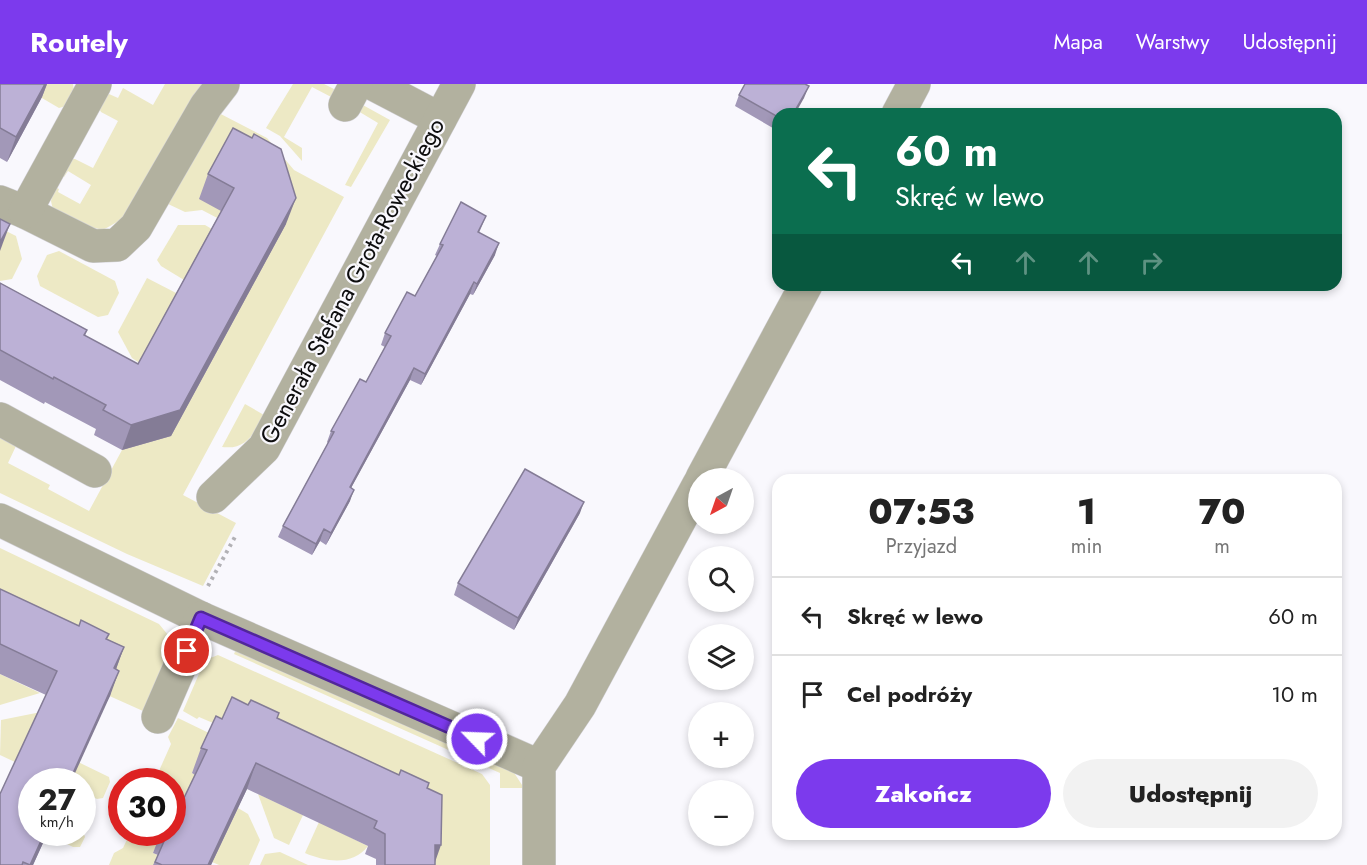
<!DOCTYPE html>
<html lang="pl">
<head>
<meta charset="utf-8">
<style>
	:root { --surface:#fff; --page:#f2f2f2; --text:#222; --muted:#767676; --line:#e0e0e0; --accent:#7c3aed }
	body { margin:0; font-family:Jost,sans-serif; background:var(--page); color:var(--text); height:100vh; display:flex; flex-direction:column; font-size:22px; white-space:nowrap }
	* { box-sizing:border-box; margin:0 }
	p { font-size:20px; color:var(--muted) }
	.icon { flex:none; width:33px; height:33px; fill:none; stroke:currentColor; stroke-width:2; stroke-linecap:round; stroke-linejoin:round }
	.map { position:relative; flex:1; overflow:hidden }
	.details { position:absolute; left:772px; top:390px; width:570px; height:366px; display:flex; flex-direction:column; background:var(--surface); border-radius:18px; box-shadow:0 3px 9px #0003 }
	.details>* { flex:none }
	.top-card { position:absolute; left:772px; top:24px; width:570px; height:183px; border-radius:18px; box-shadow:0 3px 9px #0003; background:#0b6e4f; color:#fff; overflow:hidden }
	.needle { width:39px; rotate:220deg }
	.tools { position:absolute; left:688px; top:384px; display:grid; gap:12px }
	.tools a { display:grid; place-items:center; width:66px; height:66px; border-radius:50%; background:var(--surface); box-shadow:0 3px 9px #0003; font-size:30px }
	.speed { position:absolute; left:18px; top:684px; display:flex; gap:12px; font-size:30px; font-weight:700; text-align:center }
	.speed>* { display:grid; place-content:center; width:78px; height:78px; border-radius:50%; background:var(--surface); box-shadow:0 3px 9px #0003; line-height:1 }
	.speed small { font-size:15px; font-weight:400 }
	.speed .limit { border:9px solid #d22; background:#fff; color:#111 }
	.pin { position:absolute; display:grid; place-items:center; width:51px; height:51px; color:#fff; margin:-26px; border:3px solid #fff; border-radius:50%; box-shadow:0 2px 6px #0007 }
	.me { position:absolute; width:66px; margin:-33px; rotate:294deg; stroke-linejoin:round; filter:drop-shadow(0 0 4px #0008) }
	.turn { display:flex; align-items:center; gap:21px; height:126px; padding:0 24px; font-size:27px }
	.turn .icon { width:78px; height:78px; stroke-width:2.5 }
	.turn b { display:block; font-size:42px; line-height:51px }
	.lanes { display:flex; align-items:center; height:57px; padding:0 24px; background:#0003; justify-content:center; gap:30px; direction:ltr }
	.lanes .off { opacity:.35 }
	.eta { display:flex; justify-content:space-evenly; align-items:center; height:102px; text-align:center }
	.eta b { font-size:36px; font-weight:800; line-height:42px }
	.cta { display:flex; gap:12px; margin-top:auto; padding:12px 24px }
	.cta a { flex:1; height:69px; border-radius:36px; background:var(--accent); color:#fff; font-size:24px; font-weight:800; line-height:69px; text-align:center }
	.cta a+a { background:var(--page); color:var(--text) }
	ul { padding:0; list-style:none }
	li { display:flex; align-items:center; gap:18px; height:78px; padding:0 24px; border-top:2px solid var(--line) }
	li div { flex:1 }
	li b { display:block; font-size:22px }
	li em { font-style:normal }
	header { display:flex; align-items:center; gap:36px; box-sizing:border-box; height:84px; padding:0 30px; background:var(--accent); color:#fff }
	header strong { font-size:28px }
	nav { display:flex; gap:33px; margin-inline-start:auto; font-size:21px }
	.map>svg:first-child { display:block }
	.green { fill:#ede9c5 }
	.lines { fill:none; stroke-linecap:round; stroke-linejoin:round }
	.minor-casing { stroke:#d3d2d7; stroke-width:34 }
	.path { stroke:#b2b1b5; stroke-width:4; stroke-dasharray:3 4.5; stroke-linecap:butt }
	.minor { stroke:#b2b19f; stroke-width:33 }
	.wall { fill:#a298b8 }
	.shaded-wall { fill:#847c96 }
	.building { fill:#bcb1d6; stroke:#847c96; stroke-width:1.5 }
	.route-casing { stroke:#51269a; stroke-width:15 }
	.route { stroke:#7c3aed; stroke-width:10 }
	.labels { text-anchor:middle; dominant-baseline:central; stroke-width:4.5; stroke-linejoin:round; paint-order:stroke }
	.street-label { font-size:24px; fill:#0d0d0e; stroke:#f9f8fd }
</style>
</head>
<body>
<header>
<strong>Routely</strong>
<nav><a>Mapa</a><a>Warstwy</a><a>Udostępnij</a></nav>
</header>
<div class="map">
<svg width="1367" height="781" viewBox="0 0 1367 781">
	<rect width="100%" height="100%" fill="#f9f8fd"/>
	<g class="green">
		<polygon points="18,0 73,0 74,7 66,22 59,24"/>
		<polygon points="165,0 206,0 124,134 103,146 73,139 53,126 51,117 55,103 59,105 58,108 80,120 91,101 68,87 64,93 60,90 69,75 75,75 93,84 118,37 101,28 98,22 102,13 109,10 118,14 123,4 153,21"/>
		<polygon points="293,0 324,0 338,7 335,15 312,3 284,53 302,64 302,77 280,52 266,44"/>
		<polygon points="361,20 390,36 351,103 345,101 378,39 358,27"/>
		<polygon points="213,26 267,54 294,86 344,113 183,411 236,439 203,502 127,470 0,409 0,346 16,362 8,379 50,401 48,405 89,427 122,366 139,355 146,359 151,352 159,355 171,351 237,230 227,130 223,137 202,126 185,128 166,119"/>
		<polygon points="178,141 205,141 217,148 189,199 161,182 157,176"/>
		<polygon points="0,144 16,152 22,175 12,195 0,197"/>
		<polygon points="59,167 115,197 119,209 108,231 98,233 40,202 37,192 47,171"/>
		<polygon points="147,194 180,211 144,282 132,274 118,248"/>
		<path d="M245,320L264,331C254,350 246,366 222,363Z"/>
		<polygon points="0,464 159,540 168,551 177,555 143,627 105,610 0,535"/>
		<polygon points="238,561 509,681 524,704 500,704 500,689 234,570"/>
		<polygon points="218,571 482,690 490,701 490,781 432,781 220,642 199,633 197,635 183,627 205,576"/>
		<polygon points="0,590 40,609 0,621"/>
		<polygon points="41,628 17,679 0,671 1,636"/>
		<polygon points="178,634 211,650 192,689 197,692 172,743 172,698 154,698 171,660 168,653"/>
		<polygon points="74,676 109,693 110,698 103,714 97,715 83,708 82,698 64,698"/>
		<polygon points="258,710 303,731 289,761 274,754"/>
		<polygon points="238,724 248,730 260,756 249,781 219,781 212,778"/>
		<path d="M319,738L368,762C354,781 328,779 305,769Z"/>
		<polygon points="83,747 85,753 80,763 73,763 45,749 82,748"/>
		<polygon points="130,749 162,749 153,769 160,772 156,781 109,781 114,769 123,764"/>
		<polygon points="280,768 308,781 260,781 265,770"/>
	</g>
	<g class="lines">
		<g class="minor-casing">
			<g id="minor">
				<polyline points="373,0 440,35"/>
				<polyline points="345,21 356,0"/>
				<polyline points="898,30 914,0"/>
				<polyline points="0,118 25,128 93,162 117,161 136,143 206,22 223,0"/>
				<polyline points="25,128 95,0"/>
				<polyline points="0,335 95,387"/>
				<polyline points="702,394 806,201"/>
				<polyline points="213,413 264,364 459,0"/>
				<polyline points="0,436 201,534 539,682"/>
				<polyline points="158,633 201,534"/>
				<polyline points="539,781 539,682 580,621 699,400"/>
			</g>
		</g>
		<polyline class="path" points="208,502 236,451"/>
		<use href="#minor" class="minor"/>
	</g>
	<g class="wall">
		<polygon points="0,0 47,0 42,13 7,78 0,74"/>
		<polygon points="739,11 804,14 778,30 778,47 735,22"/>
		<polygon points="233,44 286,140 171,352 122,366 94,351 96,345 45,318 44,320 0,296 0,199 87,246 85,252 138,280 221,127 199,115 208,90"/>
		<polygon points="486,132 479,149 495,171 473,211 470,210 421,301 410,296 351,404 350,417 326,461 320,457 312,471 278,453 283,442 328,359 327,358 331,347 366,298 385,263 381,261 385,249 415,212 437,172 435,171 440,160"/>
		<polygon points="580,429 514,546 454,511 458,499"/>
		<polygon points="0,505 79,542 109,550 107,555 124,563 116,585 110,612 32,748 48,748 33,781 0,781 46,611 0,590"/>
		<polygon points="248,621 399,691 429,699 428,704 435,781 376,781 376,775 365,770 368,762 247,705 211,781 153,781 158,771 153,769 161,748 172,748 182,718 195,691 192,689 201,664 222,635"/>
	</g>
	<g class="shaded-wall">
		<polygon points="45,0 47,0 42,13 7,78 16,53"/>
		<polygon points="809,2 804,14 795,30 793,30"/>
		<polygon points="296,114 286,140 171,352 122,366 131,341"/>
		<polygon points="10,140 0,167 0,158"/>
		<polygon points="499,159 495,171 473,211 477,200"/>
		<polygon points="474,198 470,210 421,301 425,290"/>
		<polygon points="414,284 410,296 345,415 350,403"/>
		<polygon points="354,406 350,417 326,461 331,449"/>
		<polygon points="584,418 580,429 514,546 518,534"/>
		<polygon points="324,445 320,457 312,471 316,460"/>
		<polygon points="124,563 115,588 114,584"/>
		<polygon points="119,587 110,612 71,698 69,698"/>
		<polygon points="256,679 247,705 211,781 208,781"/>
		<polygon points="45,748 48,748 33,781 30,781"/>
		<polygon points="435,761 441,761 434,781"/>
	</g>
	<g class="building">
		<polygon points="0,0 45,0 16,53 0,44"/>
		<polygon points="745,0 805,0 809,2 793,30 778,30 778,33 739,11"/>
		<polygon points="233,44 252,54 254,50 281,65 296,114 180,326 131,341 103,326 106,321 54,293 53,295 0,266 0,199 87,246 84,251 138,280 234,104 208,90"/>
		<polygon points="461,118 486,132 478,148 499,159 477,200 474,198 425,290 414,284 350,403 354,406 331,449 324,445 316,460 283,442 334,348 331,347 360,295 366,298 391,252 385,249 407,208 415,212 443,161 440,160"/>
		<polygon points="0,135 10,140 0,158"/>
		<polygon points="525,385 584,418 518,534 458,499"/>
		<polygon points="0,505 79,542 81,536 109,550 106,555 124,563 114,584 119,587 69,698 32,698 32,748 45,748 30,781 23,778 22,781 0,781 0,710 57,587 0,560"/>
		<polygon points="232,613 248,621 251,616 279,629 277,634 399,691 401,686 429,699 427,704 442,711 441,761 435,761 435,781 385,781 385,750 374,744 377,737 256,679 208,781 162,781 155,778 168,748 172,748 172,721 175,715 182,718 207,666 201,664 216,632 222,635"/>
	</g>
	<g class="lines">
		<g class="route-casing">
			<polyline id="route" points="187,567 201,534 477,655"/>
		</g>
		<use href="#route" class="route"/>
	</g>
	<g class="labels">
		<g class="street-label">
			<text transform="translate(352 197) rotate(-62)">Generała Stefana Grota-Roweckiego</text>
		</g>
	</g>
</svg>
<div class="tools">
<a><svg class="needle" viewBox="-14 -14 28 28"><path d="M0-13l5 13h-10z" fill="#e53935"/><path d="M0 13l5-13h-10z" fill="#767676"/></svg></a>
<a><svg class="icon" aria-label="search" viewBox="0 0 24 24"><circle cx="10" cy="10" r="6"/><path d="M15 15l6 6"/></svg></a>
<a><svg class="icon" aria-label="layers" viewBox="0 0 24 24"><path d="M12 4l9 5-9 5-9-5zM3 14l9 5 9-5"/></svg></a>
<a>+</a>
<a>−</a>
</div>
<div class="speed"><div>27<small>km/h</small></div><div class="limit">30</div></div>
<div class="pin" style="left:187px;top:567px;background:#d93025"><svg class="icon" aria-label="arrive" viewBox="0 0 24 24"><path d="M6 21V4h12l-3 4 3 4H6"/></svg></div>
<svg class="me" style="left:477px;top:655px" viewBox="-20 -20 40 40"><circle r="17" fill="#7c3aed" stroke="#fff" stroke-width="3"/><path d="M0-11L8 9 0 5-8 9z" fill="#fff"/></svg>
<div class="top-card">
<div class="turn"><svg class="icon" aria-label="left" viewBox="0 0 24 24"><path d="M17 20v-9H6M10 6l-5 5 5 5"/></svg><div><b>60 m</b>Skręć w lewo</div></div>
<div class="lanes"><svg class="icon" aria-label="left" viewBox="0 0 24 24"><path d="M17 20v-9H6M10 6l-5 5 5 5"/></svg><svg class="icon off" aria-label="ahead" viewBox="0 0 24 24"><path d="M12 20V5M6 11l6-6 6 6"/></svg><svg class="icon off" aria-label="ahead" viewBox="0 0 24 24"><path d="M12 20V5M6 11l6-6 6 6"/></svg><svg class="icon off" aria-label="right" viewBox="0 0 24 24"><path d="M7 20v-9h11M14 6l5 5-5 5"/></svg></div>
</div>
<section class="details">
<div class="eta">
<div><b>07:53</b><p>Przyjazd</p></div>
<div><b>1</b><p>min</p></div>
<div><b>70</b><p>m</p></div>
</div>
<ul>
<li><svg class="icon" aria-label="left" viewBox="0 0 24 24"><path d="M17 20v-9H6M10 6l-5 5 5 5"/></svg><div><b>Skręć w lewo</b></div><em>60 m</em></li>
<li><svg class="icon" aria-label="arrive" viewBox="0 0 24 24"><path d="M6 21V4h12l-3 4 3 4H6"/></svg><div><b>Cel podróży</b></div><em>10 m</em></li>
</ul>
<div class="cta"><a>Zakończ</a><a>Udostępnij</a></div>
</section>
</div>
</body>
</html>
